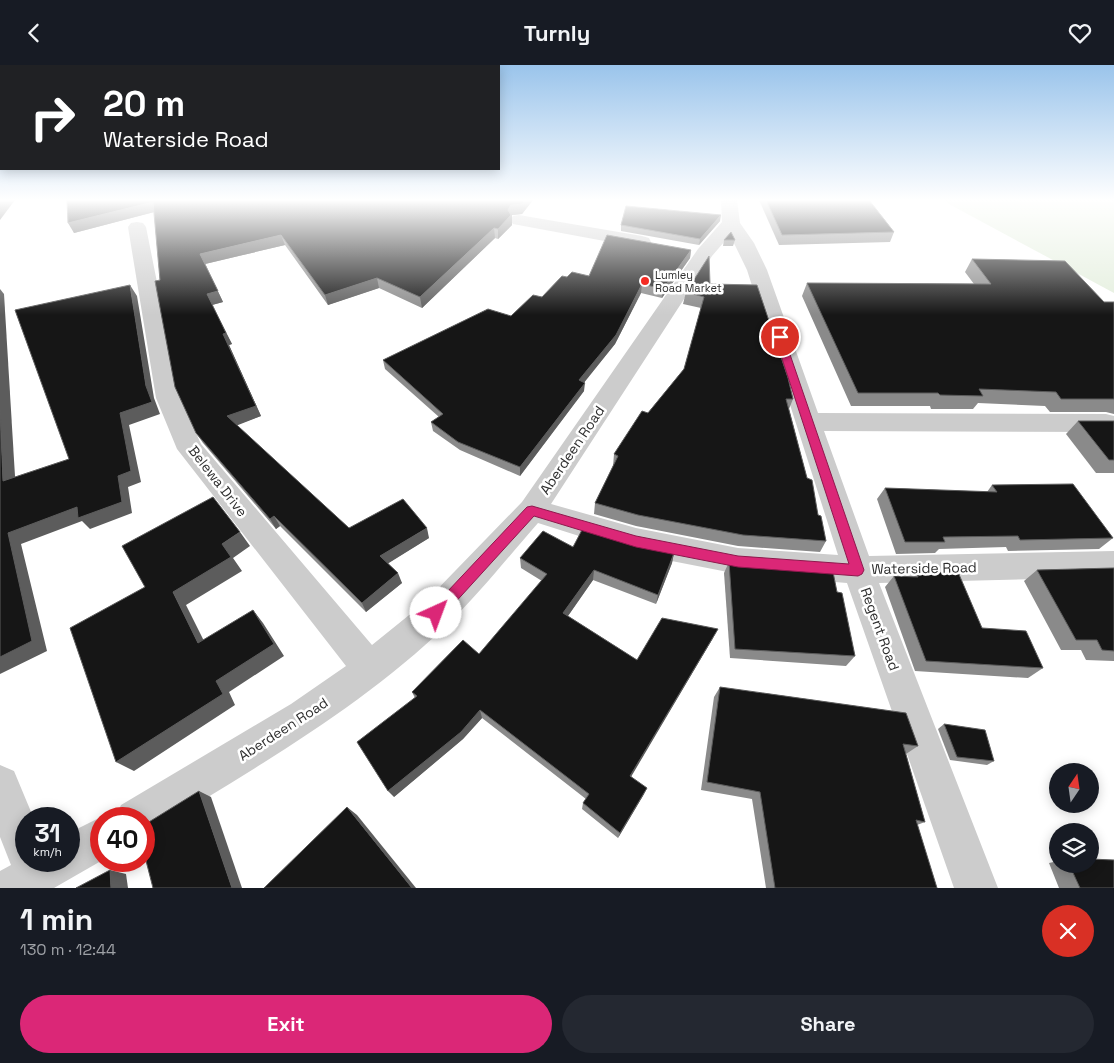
<!DOCTYPE html>
<html lang="en">
<head>
<meta charset="utf-8">
<style>
	:root { --surface:#171b24; --page:#242831; --text:#f1f3f6; --muted:#9ea1a6; --accent:#db2777 }
	body { margin:0; font-family:"Space Grotesk",sans-serif; background:var(--page); color:var(--text); height:100vh; display:flex; flex-direction:column; font-size:19px; white-space:nowrap }
	* { box-sizing:border-box; margin:0 }
	p { font-size:16px; color:var(--muted) }
	.icon { flex:none; width:28px; height:28px; fill:none; stroke:currentColor; stroke-width:2; stroke-linecap:round; stroke-linejoin:round }
	.map { position:relative; height:823px; overflow:hidden }
	.sheet { display:flex; flex-direction:column; background:var(--surface); flex:1 }
	.sheet>* { flex:none }
	.top-card { position:absolute; left:0px; top:0px; width:500px; height:105px; box-shadow:0 2px 12px #0003; background:#202124; color:#fff; overflow:hidden }
	.needle { width:32px; rotate:13deg }
	.buttons { position:absolute; left:1049px; top:698px; display:grid; gap:10px }
	.buttons a { display:grid; place-items:center; width:50px; height:50px; border-radius:50%; background:var(--surface); box-shadow:0 2px 12px #0003; font-size:25px }
	.speed { position:absolute; left:15px; top:742px; display:flex; gap:10px; font-size:25px; font-weight:700; text-align:center }
	.speed>* { display:grid; place-content:center; width:65px; height:65px; border-radius:50%; background:var(--surface); box-shadow:0 2px 12px #0003; line-height:1 }
	.speed small { font-size:12px; font-weight:400 }
	.speed .limit { border:8px solid #d22; background:#fff; color:#111 }
	.pin { position:absolute; display:grid; place-items:center; width:42px; height:42px; color:#fff; margin:-21px; border:2px solid #fff; border-radius:50%; box-shadow:0 1px 5px #0007 }
	.me { position:absolute; width:55px; margin:-28px; rotate:43deg; stroke-linejoin:round; filter:drop-shadow(0 0 4px #0008) }
	.turn { display:flex; align-items:center; gap:18px; height:105px; padding:0 20px; font-size:22px }
	.turn .icon { width:65px; height:65px; stroke-width:2.5 }
	.turn b { display:block; font-size:35px; line-height:42px }
	.round { display:grid; place-items:center; flex:none; width:52px; height:52px; border-radius:26px; background:var(--page) }
	.overview { display:flex; align-items:center; justify-content:space-between; height:85px; padding:0 20px }
	h1 { font-size:30px; font-weight:700; line-height:38px }
	.primary-button { display:flex; gap:10px; margin-top:auto; padding:10px 20px }
	.primary-button a { flex:1; height:58px; border-radius:30px; background:var(--accent); color:#fff; font-size:20px; font-weight:700; line-height:58px; text-align:center }
	.primary-button a+a { background:var(--page); color:var(--text) }
	header { display:flex; justify-content:space-between; align-items:center; height:65px; padding:0 20px; background:var(--surface); font-size:22px; font-weight:700 }
	.map>svg:first-child { display:block }
	.green { fill:#e3eedc }
	.lines { fill:none; stroke-linecap:round; stroke-linejoin:round }
	.minor { fill:#ccc; fill-rule:evenodd }
	.wall { fill:#8a8a8a }
	.shaded-wall { fill:#5c5c5c }
	.building { fill:#161616; stroke:#5c5c5c }
	.route { fill:#db2777; stroke:#8e194d }
	.poi-dot { fill:#f42b23; stroke:#fff; stroke-width:2 }
	.labels { text-anchor:middle; dominant-baseline:central; stroke-width:5; stroke-linejoin:round; paint-order:stroke }
	.far-poi-label { font-size:11px; fill:#2f2f2f; stroke:#fff; text-anchor:start }
	.street-label { font-size:14px; fill:#2f2f2f; stroke:#fff }
</style>
</head>
<body>
<header><svg class="icon" aria-label="back" viewBox="0 0 24 24"><path d="M15 5l-7 7 7 7"/></svg>Turnly<svg class="icon" aria-label="heart" viewBox="0 0 24 24"><path d="M12 20l-8-8c-3-5 5-10 8-4 3-6 11-1 8 4z"/></svg></header>
<div class="map">
<svg width="1114" height="823" viewBox="0 0 1114 823">
	<rect width="100%" height="100%" fill="#fff"/>
	<polygon class="green" points="944,135 1114,135 1114,228 949,139"/>
	<g class="lines">
		<g class="minor">
			<path d="M721,135H737L740,158L754,178L767,205L818,348L1106,349L1114,351V365L1106,367L824,366L869,491L1114,486V512L879,518L998,823H954L847,518L738,509L636,489L538,458C509,491 478,530 447,560C358,645 253,704 149,768L144,771V754H115L121,740L291,639L346,601L177,384L156,333L128,162L131,158L137,157L143,158L146,162L180,333L201,379L372,580L424,538L522,437L698,184L722,157ZM730,170L747,205L838,490L738,483L636,463L551,439L712,191Z"/>
			<polygon points="519,150 642,171 649,173 651,177 649,181 642,183 513,159 510,155 513,151"/>
			<polygon points="0,700 14,706 34,754 26,754 26,796 69,796 69,768 101,752 104,754 101,754 101,796 54,823 0,823 0,806 11,800 0,772"/>
		</g>
	</g>
	<g class="wall">
		<polygon points="67,135 533,135 522,149 512,150 512,160 498,174 495,173 422,243 379,223 328,240 285,180 205,199 223,237 212,240 232,279 229,280 261,351 236,360 349,463 429,473 388,498 402,518 366,547 280,461 276,464 203,378 196,368 160,215 154,147 74,168"/>
		<polygon points="759,135 869,135 894,167 890,177 779,180"/>
		<polygon points="720,156 699,180 621,166 621,160"/>
		<polygon points="724,175 735,175 733,181 723,181"/>
		<polygon points="691,185 690,193 662,233 641,228 615,279 584,317 584,326 520,411 460,385 433,366 431,357 439,352 385,304 383,295 511,251 542,232 567,212 589,211"/>
		<polygon points="972,194 1104,237 1114,237 1114,349 1106,347 1050,347 1045,341 978,338 973,344 931,344 930,341 851,341 802,231 807,218 974,219 965,207"/>
		<polygon points="710,219 793,334 789,344 807,413 826,476 820,487 738,481 636,461 594,449 595,438 613,401 614,389 684,304 701,243 683,239 686,227"/>
		<polygon points="1078,356 1114,356 1114,408 1096,408 1066,369"/>
		<polygon points="992,420 1113,473 1099,484 1008,486 1006,482 939,484 935,488 896,489 877,434 885,423 987,427"/>
		<polygon points="637,480 674,488 672,498 656,539 593,515 568,551 637,595 713,573 631,711 644,729 618,773 582,744 583,738 586,734 482,653 463,674 394,732 415,633 412,627 479,589 542,516 521,503 520,493 573,482"/>
		<polygon points="729,497 837,527 855,591 846,601 730,593 724,508"/>
		<polygon points="1114,503 1114,596 1086,595 1081,585 1061,585 1024,516 1037,505"/>
		<polygon points="917,508 982,563 1043,603 1028,613 915,606 885,522 894,511 914,512"/>
		<polygon points="720,622 918,681 906,689 925,757 917,760 937,823 766,823 752,734 701,725 714,632"/>
		<polygon points="944,659 994,696 987,700 950,695 938,664"/>
		<polygon points="1058,796 1058,799 1090,799 1114,823 1059,823 1049,798"/>
	</g>
	<g class="shaded-wall">
		<polygon points="0,135 15,135 0,155"/>
		<polygon points="525,135 533,135 522,149 512,150 512,160 498,174 498,164 511,140"/>
		<polygon points="153,137 158,146 74,168 68,158"/>
		<polygon points="721,150 720,156 699,180 700,174"/>
		<polygon points="494,163 495,173 422,243 420,232"/>
		<polygon points="281,170 285,180 205,199 223,237 212,240 232,279 229,280 261,351 233,362 227,351 223,269 207,229 200,189"/>
		<polygon points="691,185 690,193 662,233 663,224"/>
		<polygon points="377,213 379,223 328,240 325,230"/>
		<polygon points="642,219 641,228 615,279 579,324 579,315"/>
		<polygon points="130,220 137,231 154,333 160,349 129,360 141,417 128,422 132,448 90,464 82,456 21,479 47,586 0,609 0,592 8,468 118,411 120,348 146,321"/>
		<polygon points="0,224 4,229 16,428 3,416 0,342"/>
		<polygon points="585,318 584,326 520,411 520,402"/>
		<polygon points="274,451 280,461 276,464 270,454"/>
		<polygon points="427,463 429,473 384,501 380,491"/>
		<polygon points="240,467 250,481 233,493 242,506 186,540 211,590 198,578 173,527 222,479"/>
		<polygon points="674,488 672,498 656,539 658,530"/>
		<polygon points="594,505 593,515 563,558 563,548"/>
		<polygon points="398,508 402,518 366,547 362,538"/>
		<polygon points="253,545 263,558 284,591 229,627 235,640 134,706 116,697 216,616"/>
		<polygon points="718,564 713,573 628,717 630,711"/>
		<polygon points="480,645 482,653 463,674 394,732 388,726"/>
		<polygon points="647,723 644,729 618,773 620,768"/>
		<polygon points="199,726 211,732 242,823 232,823"/>
		<polygon points="347,742 357,750 416,823 412,823"/>
		<polygon points="110,805 126,809 128,823 111,823"/>
	</g>
	<g class="building">
		<polygon points="67,135 525,135 522,139 511,140 508,145 511,150 498,164 494,163 420,232 377,213 325,230 281,170 200,189 218,226 207,229 226,268 223,269 256,341 227,351 349,463 403,434 427,463 380,491 398,508 362,538 274,451 270,454 196,368 175,322 155,216 160,215 153,137 68,158"/>
		<polygon points="766,135 869,135 894,167 782,170"/>
		<polygon points="626,141 721,150 700,174 621,160"/>
		<polygon points="731,167 735,175 724,175"/>
		<polygon points="607,170 691,185 663,224 642,219 616,270 579,315 585,318 520,402 458,377 431,357 443,349 383,295 488,244 511,251 533,230 542,232 562,211 567,212 572,207 589,211"/>
		<polygon points="709,191 710,219 757,220 788,313 793,334 786,334 807,413 812,415 818,450 821,451 826,476 743,470 638,450 595,438 618,391 614,389 642,346 648,348 684,304 704,232 686,227"/>
		<polygon points="972,194 1065,196 1104,237 1114,237 1114,334 1061,334 1056,327 979,324 983,331 940,330 938,328 858,328 807,218 991,219"/>
		<polygon points="130,220 146,321 152,337 120,348 131,406 118,411 122,437 78,453 77,442 8,468 32,576 0,592 0,342 3,416 69,394 15,245"/>
		<polygon points="1078,356 1114,356 1114,395 1109,395"/>
		<polygon points="1073,419 1113,473 1020,475 1018,471 943,472 945,477 905,477 885,423 997,427 992,420"/>
		<polygon points="213,432 240,467 222,479 231,492 173,527 198,578 253,545 274,579 216,616 223,629 116,697 70,563 145,522 122,481"/>
		<polygon points="583,463 637,480 674,488 658,530 594,505 563,548 637,595 662,553 718,564 630,711 647,723 620,768 583,738 589,729 480,645 461,667 388,726 357,677 417,631 412,627 463,575 479,589 547,509 520,493 543,466 573,482"/>
		<polygon points="729,497 833,507 837,527 842,528 855,591 735,584"/>
		<polygon points="1114,503 1114,586 1102,585 1097,575 1076,575 1037,505"/>
		<polygon points="958,507 982,563 1026,566 1043,603 926,596 894,511 918,512 917,508"/>
		<polygon points="720,622 906,648 918,681 903,679 925,757 916,755 937,823 775,823 760,727 707,717"/>
		<polygon points="944,659 985,665 994,696 957,692"/>
		<polygon points="199,726 232,823 153,823 144,788 144,760"/>
		<polygon points="347,742 412,823 264,823"/>
		<polygon points="1090,794 1114,795 1114,823 1080,823 1069,799 1090,799"/>
		<polygon points="110,805 111,823 76,823"/>
	</g>
	<linearGradient id="sky" x2="0" y2="1"><stop stop-color="#9ac4eb"/><stop offset="0.54" stop-color="#fff"/><stop offset="1" stop-color="#fff" stop-opacity="0"/></linearGradient>
	<rect width="1114" height="250" fill="url(#sky)"/>
	<polygon class="route" points="776,270 783,270 784,272 864,505 862,509 858,511 738,502 636,482 534,451 441,553 436,555 431,553 429,548 431,544 527,442 532,441 636,471 738,491 849,499 775,272"/>
	<circle class="poi-dot" cx="645" cy="216" r="5"/>
	<g class="labels">
		<g class="far-poi-label">
			<text x="655" y="210">Lumley<tspan x="655" dy="13">Road Market</tspan></text>
		</g>
		<g class="street-label">
			<text transform="translate(572 385) rotate(-56)">Aberdeen Road</text>
			<text transform="translate(218 416) rotate(52)">Belewa Drive</text>
			<text transform="translate(924 503) rotate(-1)">Waterside Road</text>
			<text transform="translate(880 564) rotate(70)">Regent Road</text>
			<text transform="translate(283 664) rotate(-33)">Aberdeen Road</text>
		</g>
	</g>
</svg>
<div class="buttons">
<a><svg class="needle" viewBox="-14 -14 28 28"><path d="M0-13l5 13h-10z" fill="#e53935"/><path d="M0 13l5-13h-10z" fill="#9ea1a6"/></svg></a>
<a><svg class="icon" aria-label="layers" viewBox="0 0 24 24"><path d="M12 4l9 5-9 5-9-5zM3 14l9 5 9-5"/></svg></a>
</div>
<div class="speed"><div>31<small>km/h</small></div><div class="limit">40</div></div>
<div class="pin" style="left:780px;top:272px;background:#d93025"><svg class="icon" aria-label="arrive" viewBox="0 0 24 24"><path d="M6 21V4h12l-3 4 3 4H6"/></svg></div>
<svg class="me" style="left:436px;top:548px" viewBox="-20 -20 40 40"><circle r="19" fill="#fff"/><path d="M0-13L10 11 0 6-10 11z" fill="#db2777"/></svg>
<div class="top-card">
<div class="turn"><svg class="icon" aria-label="right" viewBox="0 0 24 24"><path d="M7 20v-9h11M14 6l5 5-5 5"/></svg><div><b>20 m</b>Waterside Road</div></div>
</div>
</div>
<section class="sheet">
<div class="overview"><div><h1>1 min</h1><p>130 m · 12:44</p></div><a class="round" style="background:#d93025;color:#fff"><svg class="icon" aria-label="close" viewBox="0 0 24 24"><path d="M6 6l12 12M18 6L6 18"/></svg></a></div>
<div class="primary-button"><a>Exit</a><a>Share</a></div>
</section>
</body>
</html>
